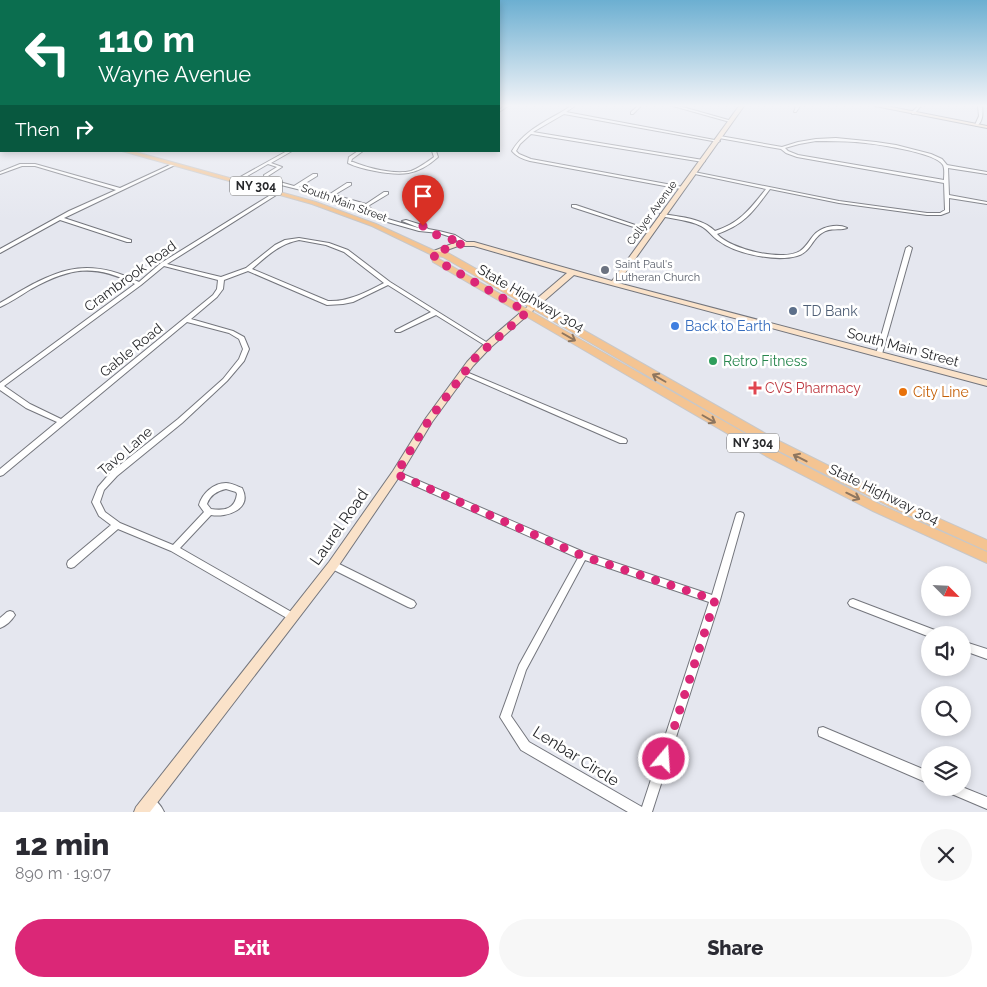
<!DOCTYPE html>
<html lang="en">
<head>
<meta charset="utf-8">
<style>
	:root { --surface:#fff; --page:#f7f7f7; --text:#2b2b33; --muted:#7c7c81; --accent:#db2777 }
	body { margin:0; font-family:Raleway,sans-serif; background:var(--page); color:var(--text); height:100vh; display:flex; flex-direction:column; font-size:19px; white-space:nowrap }
	* { box-sizing:border-box; margin:0 }
	p { font-size:16px; color:var(--muted) }
	.icon { flex:none; width:28px; height:28px; fill:none; stroke:currentColor; stroke-width:2; stroke-linecap:round; stroke-linejoin:round }
	.map { position:relative; height:812px; overflow:hidden }
	.details { display:flex; flex-direction:column; background:var(--surface); flex:1 }
	.details>* { flex:none }
	.top-card { position:absolute; left:0px; top:0px; width:500px; height:152px; box-shadow:0 2px 8px #0003; background:#0b6e4f; color:#fff; overflow:hidden }
	.needle { width:32px; rotate:114deg }
	.tools { position:absolute; left:921px; top:566px; display:grid; gap:10px }
	.tools a { display:grid; place-items:center; width:50px; height:50px; border-radius:50%; background:var(--surface); box-shadow:0 2px 8px #0003; font-size:25px }
	.pin { position:absolute; display:grid; place-items:center; width:42px; height:42px; color:#fff; margin:-51px -21px; border-radius:50% 50% 50% 0; rotate:-45deg; box-shadow:0 0 5px #0007 }
	.pin .icon { rotate:45deg }
	.me { position:absolute; width:55px; margin:-28px; rotate:18deg; stroke-linejoin:round; filter:drop-shadow(0 0 4px #0008) }
	.turn { display:flex; align-items:center; gap:18px; height:105px; padding:0 15px; font-size:22px }
	.turn .icon { width:65px; height:65px; stroke-width:2.5 }
	.turn b { display:block; font-size:35px; line-height:42px }
	.then { display:flex; align-items:center; height:48px; padding:0 15px; background:#0003; gap:10px; font-size:19px }
	.round { display:grid; place-items:center; flex:none; width:52px; height:52px; border-radius:26px; background:var(--page) }
	.overview { display:flex; align-items:center; justify-content:space-between; height:85px; padding:0 15px }
	h1 { font-size:30px; font-weight:800; line-height:38px }
	.action { display:flex; gap:10px; margin-top:auto; padding:10px 15px }
	.action a { flex:1; height:58px; border-radius:30px; background:var(--accent); color:#fff; font-size:20px; font-weight:800; line-height:58px; text-align:center }
	.action a+a { background:var(--page); color:var(--text) }
	.map>svg:first-child { display:block }
	.lines { fill:none; stroke-linecap:round; stroke-linejoin:round }
	.street-casing { stroke:#74767d; stroke-width:2 }
	.secondary-casing { stroke:#74767d; stroke-width:2 }
	.primary-casing { stroke:#c7c7c8; stroke-width:2 }
	.street { fill:#fff; fill-rule:evenodd }
	.secondary { fill:#fae2c9; fill-rule:evenodd }
	.primary { fill:#f4c492; fill-rule:evenodd }
	.oneway { stroke:#8e765f }
	.route { stroke:#db2777; stroke-width:9; stroke-dasharray:0 16.2 }
	.worship-dot { fill:#6b7280; stroke:#fff; stroke-width:2 }
	.service-dot { fill:#5c6f8a; stroke:#fff; stroke-width:2 }
	.shop-dot { fill:#3f7fe0; stroke:#fff; stroke-width:2 }
	.leisure-dot { fill:#2e9e5b; stroke:#fff; stroke-width:2 }
	.health-dot { fill:#e0444e; stroke:#fff; stroke-width:2 }
	.food-dot { fill:#e8710a; stroke:#fff; stroke-width:2 }
	.labels { text-anchor:middle; dominant-baseline:central; stroke-width:5; stroke-linejoin:round; paint-order:stroke }
	.far-street-label { font-size:11px; fill:#28292c; stroke:#fff }
	.far-worship-label { font-size:11px; fill:#5b616d; stroke:#fff; text-anchor:start }
	.shield { fill:#fff; stroke:#68696b; stroke-width:1 }
	.shield-label { font-size:12px; font-weight:bold; fill:#28292c }
	.street-label { font-size:14px; fill:#28292c; stroke:#fff }
	.service-label { font-size:14px; fill:#4e5e75; stroke:#fff; text-anchor:start }
	.shop-label { font-size:14px; fill:#366cbe; stroke:#fff; text-anchor:start }
	.leisure-label { font-size:14px; fill:#27864d; stroke:#fff; text-anchor:start }
	.health-label { font-size:14px; fill:#be3a42; stroke:#fff; text-anchor:start }
	.food-label { font-size:14px; fill:#c56008; stroke:#fff; text-anchor:start }
	.near-street-label { font-size:16px; fill:#28292c; stroke:#fff }
</style>
</head>
<body>
<div class="map">
<svg width="987" height="812" viewBox="0 0 987 812">
	<rect width="100%" height="100%" fill="#e5e7ef"/>
	<g class="lines">
		<g class="street-casing">
			<g id="street">
				<polygon points="504,106 508,106 499,112 499,110"/>
				<path d="M571,106H575L566,112L720,141L718,142L564,114L533,132L703,160L705,161L703,162L531,134L520,144L516,151L519,154L531,159L683,187V188L681,189L530,161C523,159 517,157 512,151C526,128 550,120 571,106Z"/>
				<polygon points="638,106 641,106 633,114 631,114 631,112"/>
				<polygon points="673,106 679,106 732,121 730,122"/>
				<polygon points="796,106 800,106 796,112 794,112"/>
				<polygon points="918,106 921,106 914,114 912,114 912,112"/>
				<path d="M978,106H982C983,114 983,121 977,126L975,125L979,116Z"/>
				<path d="M720,136L782,147L798,142L816,139L836,138L876,142L896,145L931,154L942,159L947,165L987,172V174L948,168L949,195L987,202V204L949,198V212L941,215H927L839,203L770,189C753,212 744,225 717,234C730,249 782,262 800,251C806,247 809,241 813,236C820,227 837,223 847,228C840,231 830,227 822,233C811,240 811,252 797,256C776,262 736,254 719,241C712,237 709,230 701,226C689,220 674,219 660,216V214H662C680,217 702,218 715,231C740,223 750,209 766,189L695,174H694V172L839,201L927,213H940L945,210L944,183L797,157L786,153L781,149L719,138L718,137ZM816,141C829,141 842,141 855,142C871,143 936,152 943,165C945,169 944,176 944,180L798,155L788,151L785,148L799,144Z"/>
				<rect x="0" y="145" width="1" height="3"/>
				<polygon points="287,151 292,151 271,163 282,167 268,176 269,179 294,186 313,174 317,174 317,176 299,187 330,194 347,183 351,183 351,185 334,195 366,204 384,192 388,192 388,194 368,206 381,217 422,229 402,221 406,220 425,226 428,229 439,231 455,235 468,243 463,244 451,237 439,233 419,231 377,219 361,205 265,181 264,175 277,167 268,164 237,182 233,181"/>
				<path d="M358,151H363L352,159L351,162H353C367,168 395,175 411,171C419,168 427,162 434,157L432,151H436L438,157C417,176 401,176 375,171C365,169 356,167 348,163L349,157Z"/>
				<polygon points="20,164 35,164 120,188 172,164 175,165 64,218 131,240 131,242 127,242 60,220 0,253 0,249 69,211 116,190 35,166 22,166 0,174 0,172"/>
				<path d="M277,191L281,192L167,264L221,277L246,268L275,245L285,240L299,238L329,243L348,250L390,282L491,345L490,346H486L436,315L400,332H396L395,331L396,330L431,312L388,285L353,302L343,304L327,305L248,271L224,280L223,289L217,297L191,319L233,331L244,337L249,349L244,361L227,381L182,423L117,476L104,490L100,502L105,512L120,523L173,545L204,512L199,505C202,494 213,483 226,483C231,483 237,486 242,488C253,509 227,518 211,515L180,548L295,614L297,617L295,620L292,621L171,551L118,529L74,567L71,568L68,567L67,564L68,561L111,525L99,516L92,502L98,487L111,472L178,419L223,379L239,359L243,349L239,339L229,333L187,322L3,475L0,476V469L57,422L26,408L0,390V383L135,284C94,264 71,267 31,289C21,295 11,302 0,307V303C51,273 81,253 139,282L161,263ZM299,240L326,245L344,252L384,283C366,292 349,302 328,301L252,269C267,256 279,244 299,240ZM164,266L218,280L217,289L213,295L61,419L30,404L4,386L141,285ZM226,489L236,492L237,494C235,509 225,511 211,509L207,504C210,495 217,491 226,489Z"/>
				<polygon points="572,205 576,205 653,231 649,232 572,207"/>
				<polygon points="909,246 912,248 882,354 881,355 877,355 876,354 906,248"/>
				<polygon points="464,371 626,439 627,441 626,443 620,443 462,374 461,373"/>
				<path d="M396,471L586,553L712,595L736,515L737,513L740,512L743,513L744,515L720,600L652,812H628L521,750L500,717L519,665L578,558L393,476L392,474L393,472ZM585,560L709,602L642,807L529,742L511,716L526,670Z"/>
				<polygon points="333,561 414,601 416,604 414,607 411,608 408,607 330,568 329,565 330,562"/>
				<polygon points="853,599 940,632 942,635 930,635 930,637 850,606 848,603 850,600"/>
				<path d="M10,611L13,612L15,615C12,620 6,626 0,628V618L7,612Z"/>
				<polygon points="962,641 987,649 987,659 962,650"/>
				<polygon points="823,727 930,772 930,784 819,736 818,732 819,728"/>
				<polygon points="962,787 987,797 987,809 947,792 945,788"/>
				<path d="M148,796C155,799 161,805 164,812H150L144,806L142,802L144,798Z"/>
			</g>
		</g>
		<g class="secondary-casing">
			<g id="secondary">
				<polygon points="739,106 744,106 618,283 987,380 987,386 574,275 491,347 473,366 432,422 399,477 337,568 150,812 134,812 136,807 329,562 393,471 426,418 467,362 485,343 567,273 474,246 458,246 433,255 431,254 431,252 457,242 474,242 612,281"/>
				<polygon points="875,106 886,106 987,126 987,128"/>
			</g>
		</g>
		<g class="primary-casing">
			<g id="primary">
				<polygon points="0,112 1,113 1,115 0,116"/>
				<polygon points="122,151 132,151 316,202 376,224 435,251 448,253 775,439 897,500 987,540 987,551 889,506 767,445 443,257 438,256 439,259 774,450 881,505 987,552 987,563 873,511 766,456 433,262 430,254 372,226 312,204"/>
			</g>
		</g>
		<use href="#street" class="street"/>
		<use href="#secondary" class="secondary"/>
		<use href="#primary" class="primary"/>
	</g>
	<defs><path id="oneway-shaft" d="M-6 0H5M1.5-3L5.5 0L1.5 3" fill="none" stroke-width="1.6" stroke-linecap="round" stroke-linejoin="round" transform="scale(1.25)"/></defs>
	<g class="oneway">
		<use href="#oneway-shaft" transform="translate(569 337) rotate(30)"/>
		<use href="#oneway-shaft" transform="translate(659 378) rotate(-150)"/>
		<use href="#oneway-shaft" transform="translate(709 419) rotate(30)"/>
		<use href="#oneway-shaft" transform="translate(800 458) rotate(-153)"/>
		<use href="#oneway-shaft" transform="translate(853 496) rotate(26)"/>
	</g>
	<linearGradient id="sky" x2="0" y2="1"><stop stop-color="#6cafd1"/><stop offset="0.48" stop-color="#f3f4f8"/><stop offset="1" stop-color="#f3f4f8" stop-opacity="0"/></linearGradient>
	<rect width="987" height="220" fill="url(#sky)"/>
	<g class="lines">
		<polyline class="route" points="423,226 437,235 464,243 433,253 436,260 527,312 476,357 429,420 396,474 583,556 715,600 664,759"/>
	</g>
	<circle class="worship-dot" cx="605" cy="270" r="5"/>
	<circle class="service-dot" cx="793" cy="311" r="5"/>
	<circle class="shop-dot" cx="675" cy="326" r="5"/>
	<circle class="leisure-dot" cx="713" cy="361" r="5"/>
	<path class="health-dot" d="M752.5 380.5h5v5h5v5h-5v5h-5v-5h-5v-5h5z"/>
	<circle class="food-dot" cx="903" cy="392" r="5"/>
	<g class="labels">
		<g class="far-street-label">
			<text transform="translate(344 203) rotate(20)">South Main Street</text>
			<text transform="translate(652 213) rotate(-54)">Collyer Avenue</text>
		</g>
		<g class="far-worship-label">
			<text x="615" y="264">Saint Paul's<tspan x="615" dy="13">Lutheran Church</tspan></text>
		</g>
		<g class="shield">
			<rect x="230" y="176.5" width="52" height="19" rx="4"/>
			<rect x="727" y="433.5" width="52" height="19" rx="4"/>
		</g>
		<g class="shield-label">
			<text x="256" y="186">NY 304</text>
			<text x="753" y="443">NY 304</text>
		</g>
		<g class="street-label">
			<text transform="translate(130 276) rotate(-36)">Crambrook Road</text>
			<text transform="translate(531 298) rotate(30)">State Highway 304</text>
			<text transform="translate(903 347) rotate(15)">South Main Street</text>
			<text transform="translate(131 350) rotate(-39)">Gable Road</text>
			<text transform="translate(125 451) rotate(-41)">Tavo Lane</text>
			<text transform="translate(884 494) rotate(26)">State Highway 304</text>
		</g>
		<g class="service-label">
			<text x="803" y="311">TD Bank</text>
		</g>
		<g class="shop-label">
			<text x="685" y="326">Back to Earth</text>
		</g>
		<g class="leisure-label">
			<text x="723" y="361">Retro Fitness</text>
		</g>
		<g class="health-label">
			<text x="765" y="388">CVS Pharmacy</text>
		</g>
		<g class="food-label">
			<text x="913" y="392">City Line</text>
		</g>
		<g class="near-street-label">
			<text transform="translate(339 527) rotate(-55)">Laurel Road</text>
			<text transform="translate(576 756) rotate(32)">Lenbar Circle</text>
		</g>
	</g>
</svg>
<div class="tools">
<a><svg class="needle" viewBox="-14 -14 28 28"><path d="M0-13l5 13h-10z" fill="#e53935"/><path d="M0 13l5-13h-10z" fill="#7c7c81"/></svg></a>
<a><svg class="icon" aria-label="sound" viewBox="0 0 24 24"><path d="M4 9h4l5-4v14l-5-4H4zM17 9q2 3 0 6"/></svg></a>
<a><svg class="icon" aria-label="search" viewBox="0 0 24 24"><circle cx="10" cy="10" r="6"/><path d="M15 15l6 6"/></svg></a>
<a><svg class="icon" aria-label="layers" viewBox="0 0 24 24"><path d="M12 4l9 5-9 5-9-5zM3 14l9 5 9-5"/></svg></a>
</div>
<div class="pin" style="left:423px;top:226px;background:#d93025"><svg class="icon" aria-label="arrive" viewBox="0 0 24 24"><path d="M6 21V4h12l-3 4 3 4H6"/></svg></div>
<svg class="me" style="left:664px;top:759px" viewBox="-20 -20 40 40"><circle r="17" fill="#db2777" stroke="#fff" stroke-width="3"/><path d="M0-11L8 9 0 5-8 9z" fill="#fff"/></svg>
<div class="top-card">
<div class="turn"><svg class="icon" aria-label="left" viewBox="0 0 24 24"><path d="M17 20v-9H6M10 6l-5 5 5 5"/></svg><div><b>110 m</b>Wayne Avenue</div></div>
<div class="then">Then<svg class="icon" aria-label="right" viewBox="0 0 24 24"><path d="M7 20v-9h11M14 6l5 5-5 5"/></svg></div>
</div>
</div>
<section class="details">
<div class="overview"><div><h1>12 min</h1><p>890 m · 19:07</p></div><a class="round"><svg class="icon" aria-label="close" viewBox="0 0 24 24"><path d="M6 6l12 12M18 6L6 18"/></svg></a></div>
<div class="action"><a>Exit</a><a>Share</a></div>
</section>
</body>
</html>
